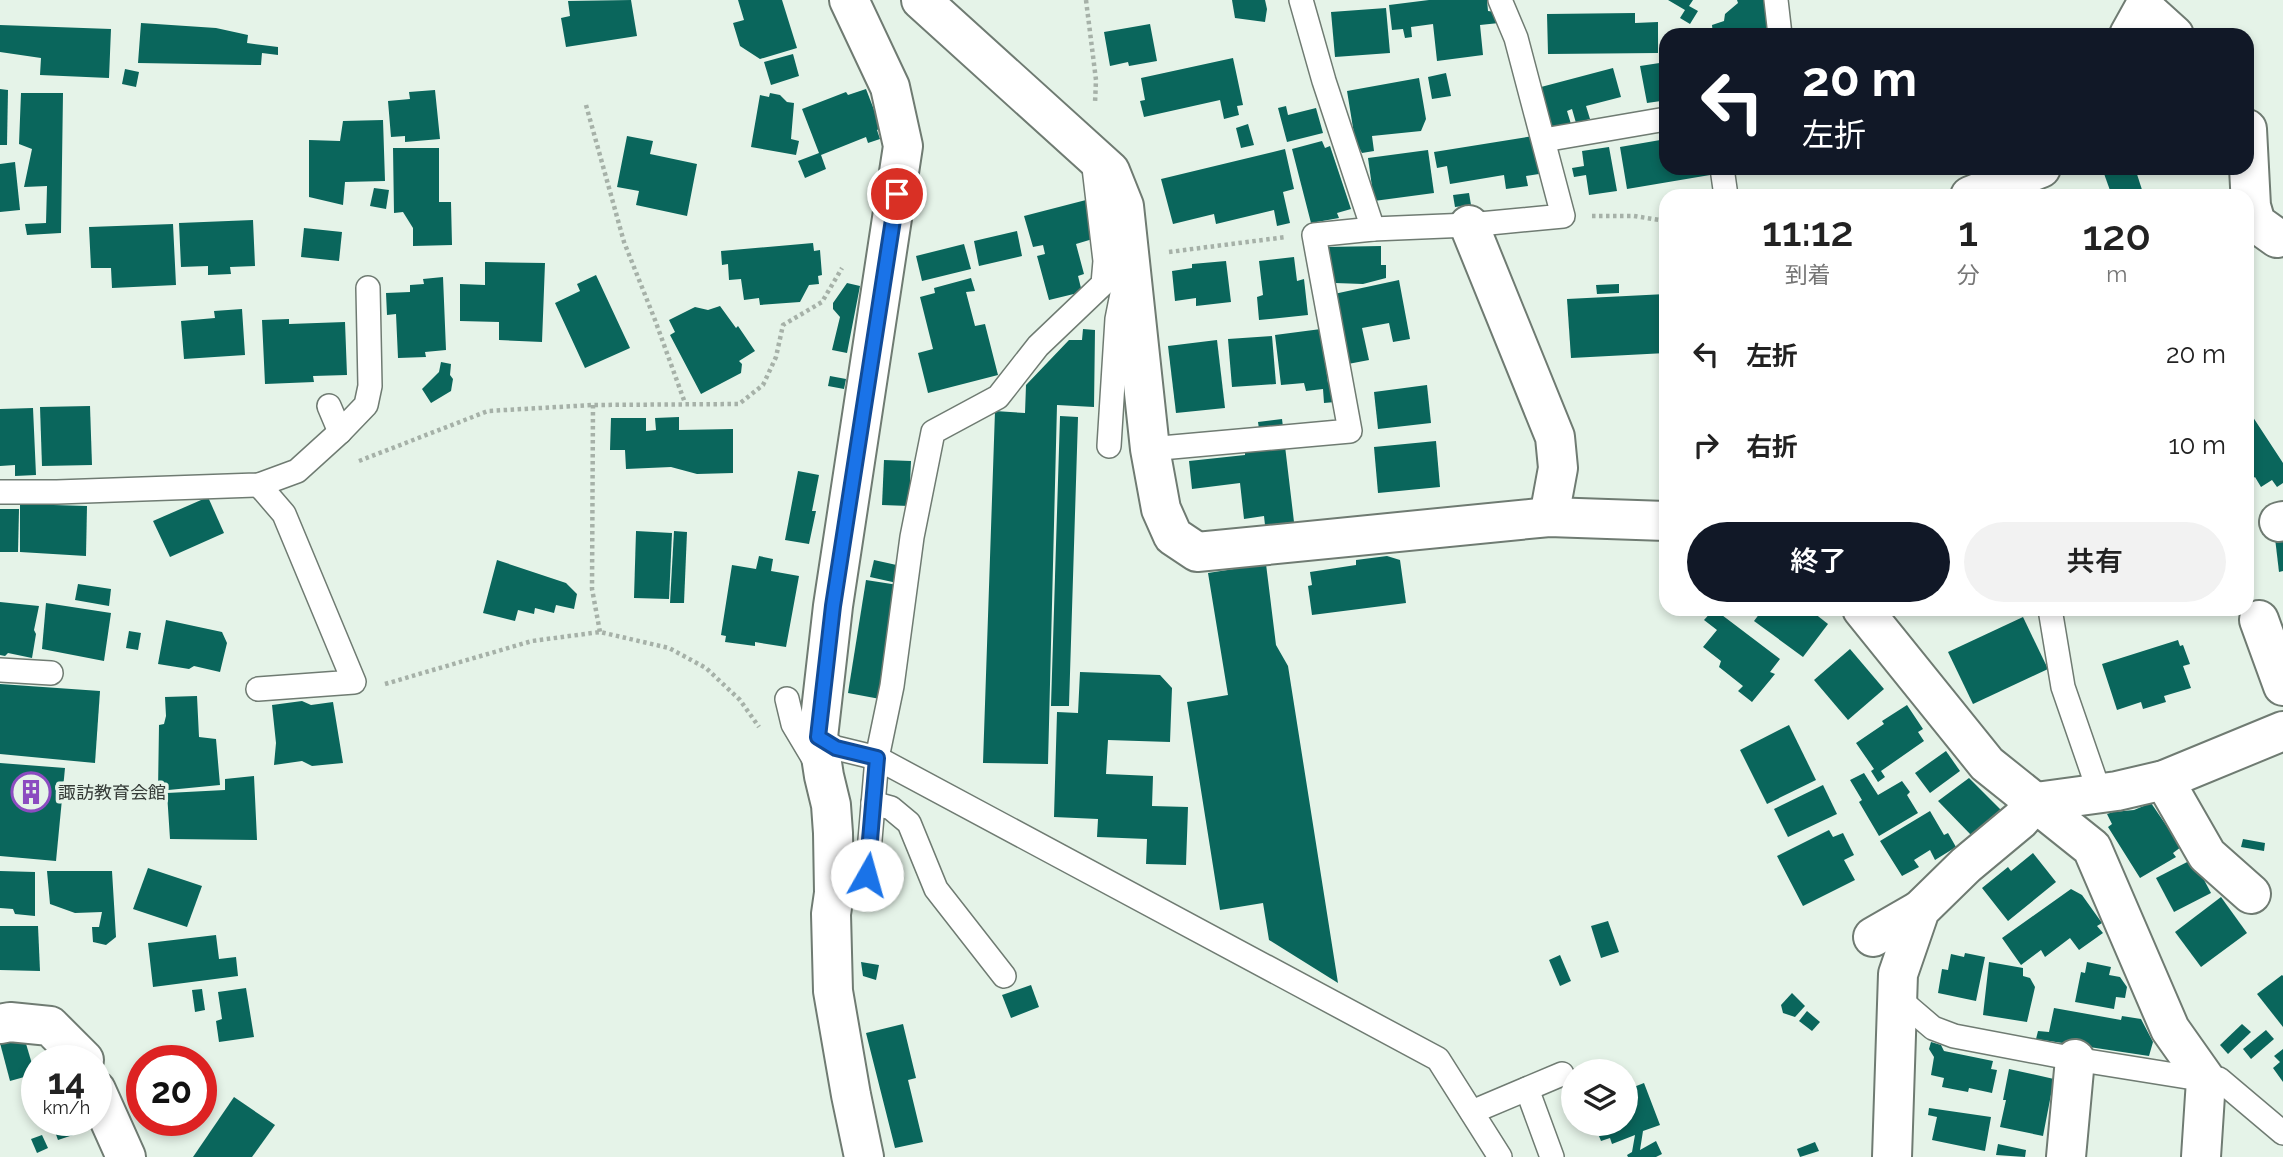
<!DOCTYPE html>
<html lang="ja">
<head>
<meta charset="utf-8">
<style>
	:root { --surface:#fff; --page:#f2f2f2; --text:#222; --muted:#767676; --accent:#111827 }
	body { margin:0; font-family:Raleway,"Noto Sans JP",sans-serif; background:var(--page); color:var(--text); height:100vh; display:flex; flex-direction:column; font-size:26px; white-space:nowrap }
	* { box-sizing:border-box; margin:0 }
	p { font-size:23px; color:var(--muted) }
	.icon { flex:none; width:38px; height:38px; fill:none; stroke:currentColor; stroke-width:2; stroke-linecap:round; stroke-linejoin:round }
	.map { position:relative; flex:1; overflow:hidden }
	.sheet { position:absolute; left:1659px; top:189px; width:595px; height:427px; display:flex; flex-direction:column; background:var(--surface); border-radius:21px; box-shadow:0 4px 10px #0003 }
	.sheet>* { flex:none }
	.hud { position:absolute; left:1659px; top:28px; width:595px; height:147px; border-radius:21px; box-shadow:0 4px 10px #0003; background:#111827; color:#fff; overflow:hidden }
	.tools { position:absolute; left:1561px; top:1059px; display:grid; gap:14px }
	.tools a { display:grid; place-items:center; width:77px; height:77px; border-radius:50%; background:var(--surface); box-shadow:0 4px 10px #0003; font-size:35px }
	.speed { position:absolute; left:21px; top:1045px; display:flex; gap:14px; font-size:35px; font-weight:700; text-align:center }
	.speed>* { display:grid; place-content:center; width:91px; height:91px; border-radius:50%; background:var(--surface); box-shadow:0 4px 10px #0003; line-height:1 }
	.speed small { font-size:18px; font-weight:400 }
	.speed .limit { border:10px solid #d22; background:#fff; color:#111 }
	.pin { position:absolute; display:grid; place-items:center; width:60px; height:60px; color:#fff; margin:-30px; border:4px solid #fff; border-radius:50%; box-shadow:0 2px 7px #0007 }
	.me { position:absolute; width:77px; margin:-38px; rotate:7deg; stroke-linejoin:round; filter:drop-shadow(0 0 5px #0008) }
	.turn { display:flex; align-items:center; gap:24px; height:147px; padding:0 28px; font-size:32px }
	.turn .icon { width:91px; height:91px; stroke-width:2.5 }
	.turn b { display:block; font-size:49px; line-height:60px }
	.eta { display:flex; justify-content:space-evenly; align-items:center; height:119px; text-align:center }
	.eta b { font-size:42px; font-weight:600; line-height:49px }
	.action { display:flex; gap:14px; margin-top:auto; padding:14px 28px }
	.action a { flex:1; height:80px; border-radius:42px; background:var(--accent); color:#fff; font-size:28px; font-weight:600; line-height:80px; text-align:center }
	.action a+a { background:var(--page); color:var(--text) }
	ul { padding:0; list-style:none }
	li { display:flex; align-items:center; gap:21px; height:91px; padding:0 28px }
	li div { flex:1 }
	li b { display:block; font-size:26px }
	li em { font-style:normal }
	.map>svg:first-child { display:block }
	.building { fill:#0a665c }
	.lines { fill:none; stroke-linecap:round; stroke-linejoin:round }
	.lane-casing { stroke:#6f7b72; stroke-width:26 }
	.street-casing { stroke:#6f7b72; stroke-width:42 }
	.path { stroke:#a6b1a8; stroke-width:4.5; stroke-dasharray:3.5 3.5; stroke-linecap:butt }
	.lane { stroke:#fff; stroke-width:23 }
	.street { stroke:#fff; stroke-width:38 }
	.route-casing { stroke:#114b97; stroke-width:18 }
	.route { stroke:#1a73e8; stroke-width:12 }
	.labels { text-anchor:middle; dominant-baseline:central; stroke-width:7; stroke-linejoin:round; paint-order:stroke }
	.poi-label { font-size:18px; fill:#363c38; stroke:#e5f3e8; text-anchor:start }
</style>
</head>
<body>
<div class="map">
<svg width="2283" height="1157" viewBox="0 0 2283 1157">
	<rect width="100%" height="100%" fill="#e5f3e8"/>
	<g class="building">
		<polygon points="631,0 637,36 566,47 561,18 570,16 568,1"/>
		<polygon points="738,0 782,0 797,48 760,59 740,46 733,23 744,20"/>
		<polygon points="1232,0 1265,0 1267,9 1265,22 1235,18"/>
		<polygon points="1429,0 1487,0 1488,11 1495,12 1499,23 1480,25 1483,55 1437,61 1433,24 1411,27 1412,37 1405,38 1403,29 1392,30 1389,5"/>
		<polygon points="1668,0 1693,0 1689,6 1698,11 1690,24 1680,18 1685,10"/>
		<polygon points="1737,0 1767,0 1771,35 1713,35 1712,25 1724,21 1725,14 1738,3"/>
		<polygon points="1386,8 1390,53 1335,57 1331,12"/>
		<polygon points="1635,13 1635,23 1658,22 1658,53 1548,54 1547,14"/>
		<polygon points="141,23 216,28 248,35 247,43 278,47 278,55 262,53 261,65 138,63"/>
		<polygon points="1150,24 1157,61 1129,66 1128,62 1110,66 1104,32"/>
		<polygon points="0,25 111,29 109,78 40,75 41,58 0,52"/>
		<polygon points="793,54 799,76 771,85 764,62"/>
		<polygon points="1233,58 1243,105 1237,106 1239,115 1224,119 1220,100 1144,117 1140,101 1145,100 1141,78"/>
		<polygon points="1666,62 1666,106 1662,107 1661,101 1647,103 1640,66"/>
		<polygon points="1613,68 1621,97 1586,106 1590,119 1576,123 1572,109 1567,111 1571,124 1553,130 1541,87"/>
		<polygon points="125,69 139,72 136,87 122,84"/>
		<polygon points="1446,73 1451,96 1432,99 1428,77"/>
		<polygon points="1419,78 1426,119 1421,131 1372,136 1374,151 1362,153 1355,140 1347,91"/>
		<polygon points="0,89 8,90 7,145 0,145"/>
		<polygon points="866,89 881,128 877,130 880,139 868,143 866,137 821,155 826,169 805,178 798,161 819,153 802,109 846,92 848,95"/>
		<polygon points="435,90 440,139 405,142 405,136 391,137 388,101 410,99 409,92"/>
		<polygon points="21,93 63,93 61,233 27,235 25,224 46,223 47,186 24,187 32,149 19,144"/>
		<polygon points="770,93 780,95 787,102 794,103 791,139 799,141 796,155 751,147 760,95 769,97"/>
		<polygon points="1286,106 1288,115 1316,108 1323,133 1287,142 1278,108"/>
		<polygon points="383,120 385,181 345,182 343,205 309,197 309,140 340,141 343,121"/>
		<polygon points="1248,124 1254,145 1241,148 1236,128"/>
		<polygon points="627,136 653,141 650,154 697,164 687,216 636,205 639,191 617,187"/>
		<polygon points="1533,136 1539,174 1526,176 1528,186 1506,189 1504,175 1450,184 1447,166 1437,168 1434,152"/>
		<polygon points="1666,139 1666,168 1709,168 1710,175 1627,189 1620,147"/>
		<polygon points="1322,141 1325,148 1330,146 1351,209 1337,213 1339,218 1311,223 1292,149"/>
		<polygon points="1609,147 1617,191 1589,195 1586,175 1574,177 1572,168 1584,166 1582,151"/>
		<polygon points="393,148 439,148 439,202 451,202 452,245 413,246 413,228 403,212 394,213"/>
		<polygon points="1285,149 1294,189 1283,192 1290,223 1277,226 1274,210 1216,224 1214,214 1173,224 1161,179"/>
		<polygon points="1428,150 1434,193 1374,201 1368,158"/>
		<polygon points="15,162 20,210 0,212 0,164"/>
		<polygon points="2102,168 2135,168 2144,196 2112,196"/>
		<polygon points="374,188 389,190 386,209 370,206"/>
		<polygon points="1469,193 1471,205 1455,207 1453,195"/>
		<polygon points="1086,200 1096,238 1076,244 1084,274 1078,276 1082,292 1049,300 1037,256 1045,254 1043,245 1033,247 1024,216"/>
		<polygon points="253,220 255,266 230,267 231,274 208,275 208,266 181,267 179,223"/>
		<polygon points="173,224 176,285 112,288 111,268 91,268 89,227"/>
		<polygon points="304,228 342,232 339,261 301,257"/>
		<polygon points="1017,231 1022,256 979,266 974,241"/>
		<polygon points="813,243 814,251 820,250 822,275 818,276 819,284 809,285 800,302 760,305 759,298 744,300 741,279 729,280 728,264 722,265 721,251"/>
		<polygon points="964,244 971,269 922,281 916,256"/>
		<polygon points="1381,246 1381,265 1386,265 1386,278 1363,284 1335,283 1326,247"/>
		<polygon points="1294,257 1297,281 1304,279 1308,315 1259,320 1257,297 1263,295 1259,261"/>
		<polygon points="1226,261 1231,302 1196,306 1196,298 1175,301 1172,271 1192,268 1192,264"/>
		<polygon points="485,262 545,263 542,342 499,340 499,322 460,321 460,284 485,285"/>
		<polygon points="596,275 630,348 585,368 555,303 580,291 577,284"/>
		<polygon points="443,277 446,350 425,352 426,357 398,358 396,314 387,315 386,293 410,292 410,285 424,284 423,279"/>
		<polygon points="971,278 975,291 966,292 975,326 985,324 998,375 928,393 918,353 933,349 920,297 935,293 934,288"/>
		<polygon points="1399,280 1410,339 1393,342 1389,323 1362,328 1369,360 1348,364 1334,294"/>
		<polygon points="847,283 860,286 847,353 832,350 840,317 833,309 833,303"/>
		<polygon points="1619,284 1619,293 1597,294 1596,285"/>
		<polygon points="1666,294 1666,353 1571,358 1567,299"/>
		<polygon points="720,306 736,328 738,326 755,351 739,361 742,364 741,373 701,394 670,335 675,332 669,320 695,307 708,310"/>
		<polygon points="242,309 245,355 184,359 181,321 215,318 214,311"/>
		<polygon points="289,319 289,324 345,322 347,375 313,376 314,382 265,384 262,320"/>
		<polygon points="1083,329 1095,330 1094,407 1057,405 1048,764 983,763 995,411 1025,413 1026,385 1069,340 1082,340"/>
		<polygon points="1321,329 1328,383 1333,382 1335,402 1324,403 1323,389 1306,391 1304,383 1281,385 1275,335"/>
		<polygon points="1272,336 1276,384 1232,387 1228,339"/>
		<polygon points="1217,340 1225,408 1176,413 1168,346"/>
		<polygon points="441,362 451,364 450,375 453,379 451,391 431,403 422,389 439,372"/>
		<polygon points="830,376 846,379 844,389 828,386"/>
		<polygon points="1427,385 1431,423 1378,429 1374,392"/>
		<polygon points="90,406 92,465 42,466 40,407"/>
		<polygon points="33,408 36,475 15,476 15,465 0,466 0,409"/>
		<polygon points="2247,408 2283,463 2283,483 2277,487 2272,480 2261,487 2255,477 2247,482"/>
		<polygon points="1060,416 1078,417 1069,706 1051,706"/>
		<polygon points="679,417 679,430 733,429 733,473 697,474 671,467 626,469 625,450 610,450 611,418 646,418 646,431 656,430 655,418"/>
		<polygon points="1282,419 1283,427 1259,429 1258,422"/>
		<polygon points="1436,441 1440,487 1378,493 1374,447"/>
		<polygon points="1285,446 1294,522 1265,525 1264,516 1244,519 1240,483 1192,489 1189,461 1245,455 1245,451"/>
		<polygon points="884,460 911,461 909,506 882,505"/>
		<polygon points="798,471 819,475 812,511 816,511 809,544 785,540"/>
		<polygon points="208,497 224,533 170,557 153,521"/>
		<polygon points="20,504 87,506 86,556 20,552"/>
		<polygon points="0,509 19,509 18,552 0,552"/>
		<polygon points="636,531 672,533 669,599 634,598"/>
		<polygon points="674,531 687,532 684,603 670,603"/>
		<polygon points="2283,537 2283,571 2279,572 2275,538"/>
		<polygon points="759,556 773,559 771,571 799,576 786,647 755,642 755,646 725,642 726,636 721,635 732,565 756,569"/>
		<polygon points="1387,556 1400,560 1406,603 1312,615 1308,586 1312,585 1310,572 1356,565 1356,560"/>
		<polygon points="497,560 566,583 577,594 574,609 556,605 554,613 535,608 534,614 518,610 515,621 483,613"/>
		<polygon points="874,560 901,566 897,583 870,577"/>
		<polygon points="1266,564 1276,645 1288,666 1338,983 1269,940 1263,903 1220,910 1187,702 1228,695 1208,573"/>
		<polygon points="866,580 898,585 880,699 848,693"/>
		<polygon points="78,584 111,589 109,606 75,600"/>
		<polygon points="0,602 39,606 34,630 36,634 32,658 8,653 5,656 0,655"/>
		<polygon points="46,603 111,613 104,661 42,649"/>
		<polygon points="1714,609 1780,659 1770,672 1775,674 1752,702 1738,691 1743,686 1719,667 1721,661 1703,647 1717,630 1704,620"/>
		<polygon points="1763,609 1809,609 1828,624 1803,657 1754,621"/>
		<polygon points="2023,617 2048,669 1973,704 1948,652"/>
		<polygon points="166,620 222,632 227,643 220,672 194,666 189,669 158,664"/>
		<polygon points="129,631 141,633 138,650 126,648"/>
		<polygon points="2178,640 2180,646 2183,645 2190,664 2183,666 2191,688 2164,696 2166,702 2143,709 2141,702 2117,710 2102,664"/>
		<polygon points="1850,649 1884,689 1848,720 1814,680"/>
		<polygon points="1080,672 1160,675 1172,688 1170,742 1108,740 1106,774 1153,776 1152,806 1188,807 1186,865 1146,864 1147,839 1097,837 1098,819 1054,817 1057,712 1078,713"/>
		<polygon points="0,684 100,691 95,763 0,754"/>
		<polygon points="197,696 199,737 216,739 220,785 158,791 159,725 164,724 166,716 165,697"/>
		<polygon points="302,701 311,705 333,702 343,763 312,766 302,761 274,765 276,743 272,705"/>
		<polygon points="1907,705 1923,729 1918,732 1924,741 1881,771 1885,777 1878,782 1871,771 1874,769 1856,743 1884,724 1882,721"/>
		<polygon points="1789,725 1816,780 1767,804 1740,750"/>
		<polygon points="1946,751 1960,771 1930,793 1915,773"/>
		<polygon points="0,763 65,768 56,861 0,856"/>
		<polygon points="1864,773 1878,795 1902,781 1910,792 1907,795 1918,813 1879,836 1859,802 1862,800 1850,780"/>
		<polygon points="254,776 257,840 170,839 167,793 225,790 225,779"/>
		<polygon points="1969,778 2002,811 1972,836 1938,801"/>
		<polygon points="1823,785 1837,814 1788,837 1774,809"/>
		<polygon points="2151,803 2181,847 2173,853 2176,857 2140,878 2108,827 2112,824 2107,814 2113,812 2134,810"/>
		<polygon points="1930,811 1944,835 1948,833 1956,847 1935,860 1930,850 1914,860 1919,867 1902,876 1880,841"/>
		<polygon points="1829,830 1833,837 1843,833 1854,855 1844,860 1855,880 1803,906 1777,856"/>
		<polygon points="2243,839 2265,843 2264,851 2241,847"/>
		<polygon points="2033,853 2056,882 2008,921 1982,888 2008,867 2011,871"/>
		<polygon points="2193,859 2211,893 2174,912 2156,878"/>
		<polygon points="148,868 202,886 187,927 133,909"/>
		<polygon points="0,871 35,872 35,916 15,914 13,909 0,908"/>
		<polygon points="47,871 112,871 116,937 106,945 93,942 92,927 99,927 102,912 75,913 50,904"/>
		<polygon points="2071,889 2082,895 2102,923 2097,926 2103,933 2079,950 2070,938 2045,957 2041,950 2021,965 2002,938"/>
		<polygon points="2221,897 2247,933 2201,967 2175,932"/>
		<polygon points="1608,921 1619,952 1601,958 1591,926"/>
		<polygon points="0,926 38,926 40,971 0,970"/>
		<polygon points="216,935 219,959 236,957 238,976 153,987 148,943"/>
		<polygon points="1965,953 1985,957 1976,1001 1938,993 1942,969 1948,970 1951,954 1964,957"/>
		<polygon points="1560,955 1571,981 1560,986 1549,960"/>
		<polygon points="861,962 879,965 876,980 863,976"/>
		<polygon points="1989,962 2023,968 2023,976 2030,978 2035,987 2027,1022 1983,1015"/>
		<polygon points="2087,962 2111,967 2109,975 2120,977 2127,987 2125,998 2116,997 2114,1009 2075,1002 2081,972 2085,973"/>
		<polygon points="2282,975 2283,976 2283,1027 2257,994"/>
		<polygon points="1031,985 1039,1007 1011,1018 1002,995"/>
		<polygon points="246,988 254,1037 219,1042 216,1021 222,1019 218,992"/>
		<polygon points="202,989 205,1010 195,1012 192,990"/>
		<polygon points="1792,993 1805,1006 1795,1017 1783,1013 1781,1005"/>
		<polygon points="2054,1008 2121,1020 2122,1016 2141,1019 2153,1042 2149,1056 2036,1039 2038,1031 2049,1032"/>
		<polygon points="1807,1011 1820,1022 1812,1031 1799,1021"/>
		<polygon points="903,1024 916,1078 908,1080 923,1142 895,1148 866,1033"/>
		<polygon points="2242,1024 2251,1032 2228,1054 2220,1045"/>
		<polygon points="2266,1030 2274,1039 2251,1059 2243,1049"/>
		<polygon points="24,1037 35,1074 10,1081 0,1043"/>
		<polygon points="1931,1042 1941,1045 1944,1051 1993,1061 1991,1069 1997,1070 1992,1093 1969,1088 1968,1092 1942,1087 1944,1078 1931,1075 1934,1057 1929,1049"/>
		<polygon points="2283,1049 2283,1082 2273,1068 2280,1062 2274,1056"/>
		<polygon points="2009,1069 2054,1079 2043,1136 2000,1127 2006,1100 2003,1100"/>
		<polygon points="1644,1083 1660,1125 1643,1131 1640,1150 1656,1141 1662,1154 1656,1157 1628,1157 1627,1155 1632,1152 1635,1135 1612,1144 1610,1138 1601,1141 1594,1124 1626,1124 1626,1090"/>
		<polygon points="234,1097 275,1125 252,1157 193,1157"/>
		<polygon points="1929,1108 1991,1117 1985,1151 1932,1140 1937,1117 1928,1115"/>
		<polygon points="69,1125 73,1135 58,1140 54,1129"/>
		<polygon points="42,1135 48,1148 37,1153 31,1139"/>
		<polygon points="1815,1142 1819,1151 1800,1157 1797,1149"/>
		<polygon points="1998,1144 2026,1150 2025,1157 1996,1155"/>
	</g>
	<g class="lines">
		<g class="lane-casing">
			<g id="lane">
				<polyline points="1301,0 1324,81 1373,229"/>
				<polyline points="1776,0 1780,35"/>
				<polyline points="1544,140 1666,119"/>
				<polyline points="1722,168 1726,196"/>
				<polyline points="329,406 340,432"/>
				<polyline points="1109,446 1117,319 1123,289"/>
				<polyline points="1150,449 1350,431 1314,235 1373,229 1469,225 1563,216 1516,38 1500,0"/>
				<polyline points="0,492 57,492 259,485 297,471 340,432 366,405 370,386 368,288"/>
				<polyline points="2050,609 2063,687 2100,794"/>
				<polyline points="0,670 51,673"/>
				<polyline points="258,689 354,682 284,514 259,485"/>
				<polyline points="787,699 793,724 815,761"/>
				<polyline points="818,737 836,748 877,758 1438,1059 1500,1157"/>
				<polyline points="873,803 891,808 909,823 936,889 1004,976"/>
				<polyline points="834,893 852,891 867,875 877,758 892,686 912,537 933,432 998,397 1038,346 1103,284 1105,261 1093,159"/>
				<polyline points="1898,998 1933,1028 1954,1036 2075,1059 2206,1080 2219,1079 2283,1133"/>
				<polyline points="1527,1089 1552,1157"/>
				<polyline points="1472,1112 1562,1074"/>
			</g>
		</g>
		<g class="street-casing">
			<g id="street">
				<polyline points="849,0 890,87 903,146 833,606 818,737 824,776 831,805 833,833 834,893 831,914 833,991 851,1095 864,1157"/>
				<polyline points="921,0 1110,171 1124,206 1150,449 1161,509 1173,536 1197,552 1549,517 1666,521"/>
				<polyline points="2129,35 2144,8 2174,35"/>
				<polyline points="2247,129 2251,206 2256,223 2277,238"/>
				<polyline points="1970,196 2041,168"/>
				<polyline points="1469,225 1555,437 1558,468 1549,517"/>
				<polyline points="2279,522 2283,521"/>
				<polyline points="1862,609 1987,764 2092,848 2170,1029 2206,1080 2201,1157"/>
				<polyline points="2259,620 2283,686"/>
				<polyline points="2164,780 2207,855 2251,894"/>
				<polyline points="1873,937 1920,910"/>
				<polyline points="0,1024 10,1022 50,1026 84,1060"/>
				<polyline points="96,1090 126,1157"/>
				<polyline points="1892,1157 1898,974 1920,910 1966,865 2020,820 2036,802 2117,791 2164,780 2283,731"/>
				<polyline points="2066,1157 2075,1059"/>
			</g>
		</g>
		<g class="path">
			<polyline points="1086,0 1096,80 1095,103"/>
			<polyline points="586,105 624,242 655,320 685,403"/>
			<polyline points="1592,216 1634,216 1666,221"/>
			<polyline points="1169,252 1286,237"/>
			<polyline points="593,405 592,589 600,632"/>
			<polyline points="359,461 488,411 593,405 739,404 763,385 776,357 783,325 822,302 842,268"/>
			<polyline points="385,684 532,641 600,632 669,648 706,668 740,700 759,727"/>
		</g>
		<use href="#lane" class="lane"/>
		<use href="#street" class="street"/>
	</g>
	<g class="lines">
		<g class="route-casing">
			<polyline id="route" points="867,875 877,758 836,748 818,737 833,606 897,194"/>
		</g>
		<use href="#route" class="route"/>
	</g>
	<defs>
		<g id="building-ring" transform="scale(2.0125)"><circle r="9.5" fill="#e5f3e8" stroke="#8b4bc0" stroke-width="1.5"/><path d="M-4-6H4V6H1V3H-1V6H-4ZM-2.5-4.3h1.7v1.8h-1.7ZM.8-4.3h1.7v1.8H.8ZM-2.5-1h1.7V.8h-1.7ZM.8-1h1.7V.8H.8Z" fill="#8b4bc0"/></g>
	</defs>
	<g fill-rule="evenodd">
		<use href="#building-ring" x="31" y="792"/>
	</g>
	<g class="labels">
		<g class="poi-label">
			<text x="58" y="792">諏訪教育会館</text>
		</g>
	</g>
</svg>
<div class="tools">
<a><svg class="icon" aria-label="layers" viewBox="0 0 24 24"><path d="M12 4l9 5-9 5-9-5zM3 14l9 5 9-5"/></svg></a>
</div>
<div class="speed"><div>14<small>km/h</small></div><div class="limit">20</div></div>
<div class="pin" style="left:897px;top:194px;background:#d93025"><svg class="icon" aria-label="arrive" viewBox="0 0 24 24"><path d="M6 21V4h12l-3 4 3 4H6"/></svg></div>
<svg class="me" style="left:867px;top:875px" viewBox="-20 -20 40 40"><circle r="19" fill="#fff"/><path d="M0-13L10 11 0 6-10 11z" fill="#1a73e8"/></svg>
<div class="hud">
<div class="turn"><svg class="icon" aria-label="left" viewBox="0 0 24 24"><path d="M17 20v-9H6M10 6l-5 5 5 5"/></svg><div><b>20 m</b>左折</div></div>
</div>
<section class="sheet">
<div class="eta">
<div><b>11:12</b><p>到着</p></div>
<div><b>1</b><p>分</p></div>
<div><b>120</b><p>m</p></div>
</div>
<ul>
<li><svg class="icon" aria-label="left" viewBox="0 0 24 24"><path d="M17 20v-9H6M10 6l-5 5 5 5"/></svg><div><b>左折</b></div><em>20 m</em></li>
<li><svg class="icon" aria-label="right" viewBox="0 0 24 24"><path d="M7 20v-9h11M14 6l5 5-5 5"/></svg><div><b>右折</b></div><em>10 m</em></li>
</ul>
<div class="action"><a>終了</a><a>共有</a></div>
</section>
</div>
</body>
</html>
